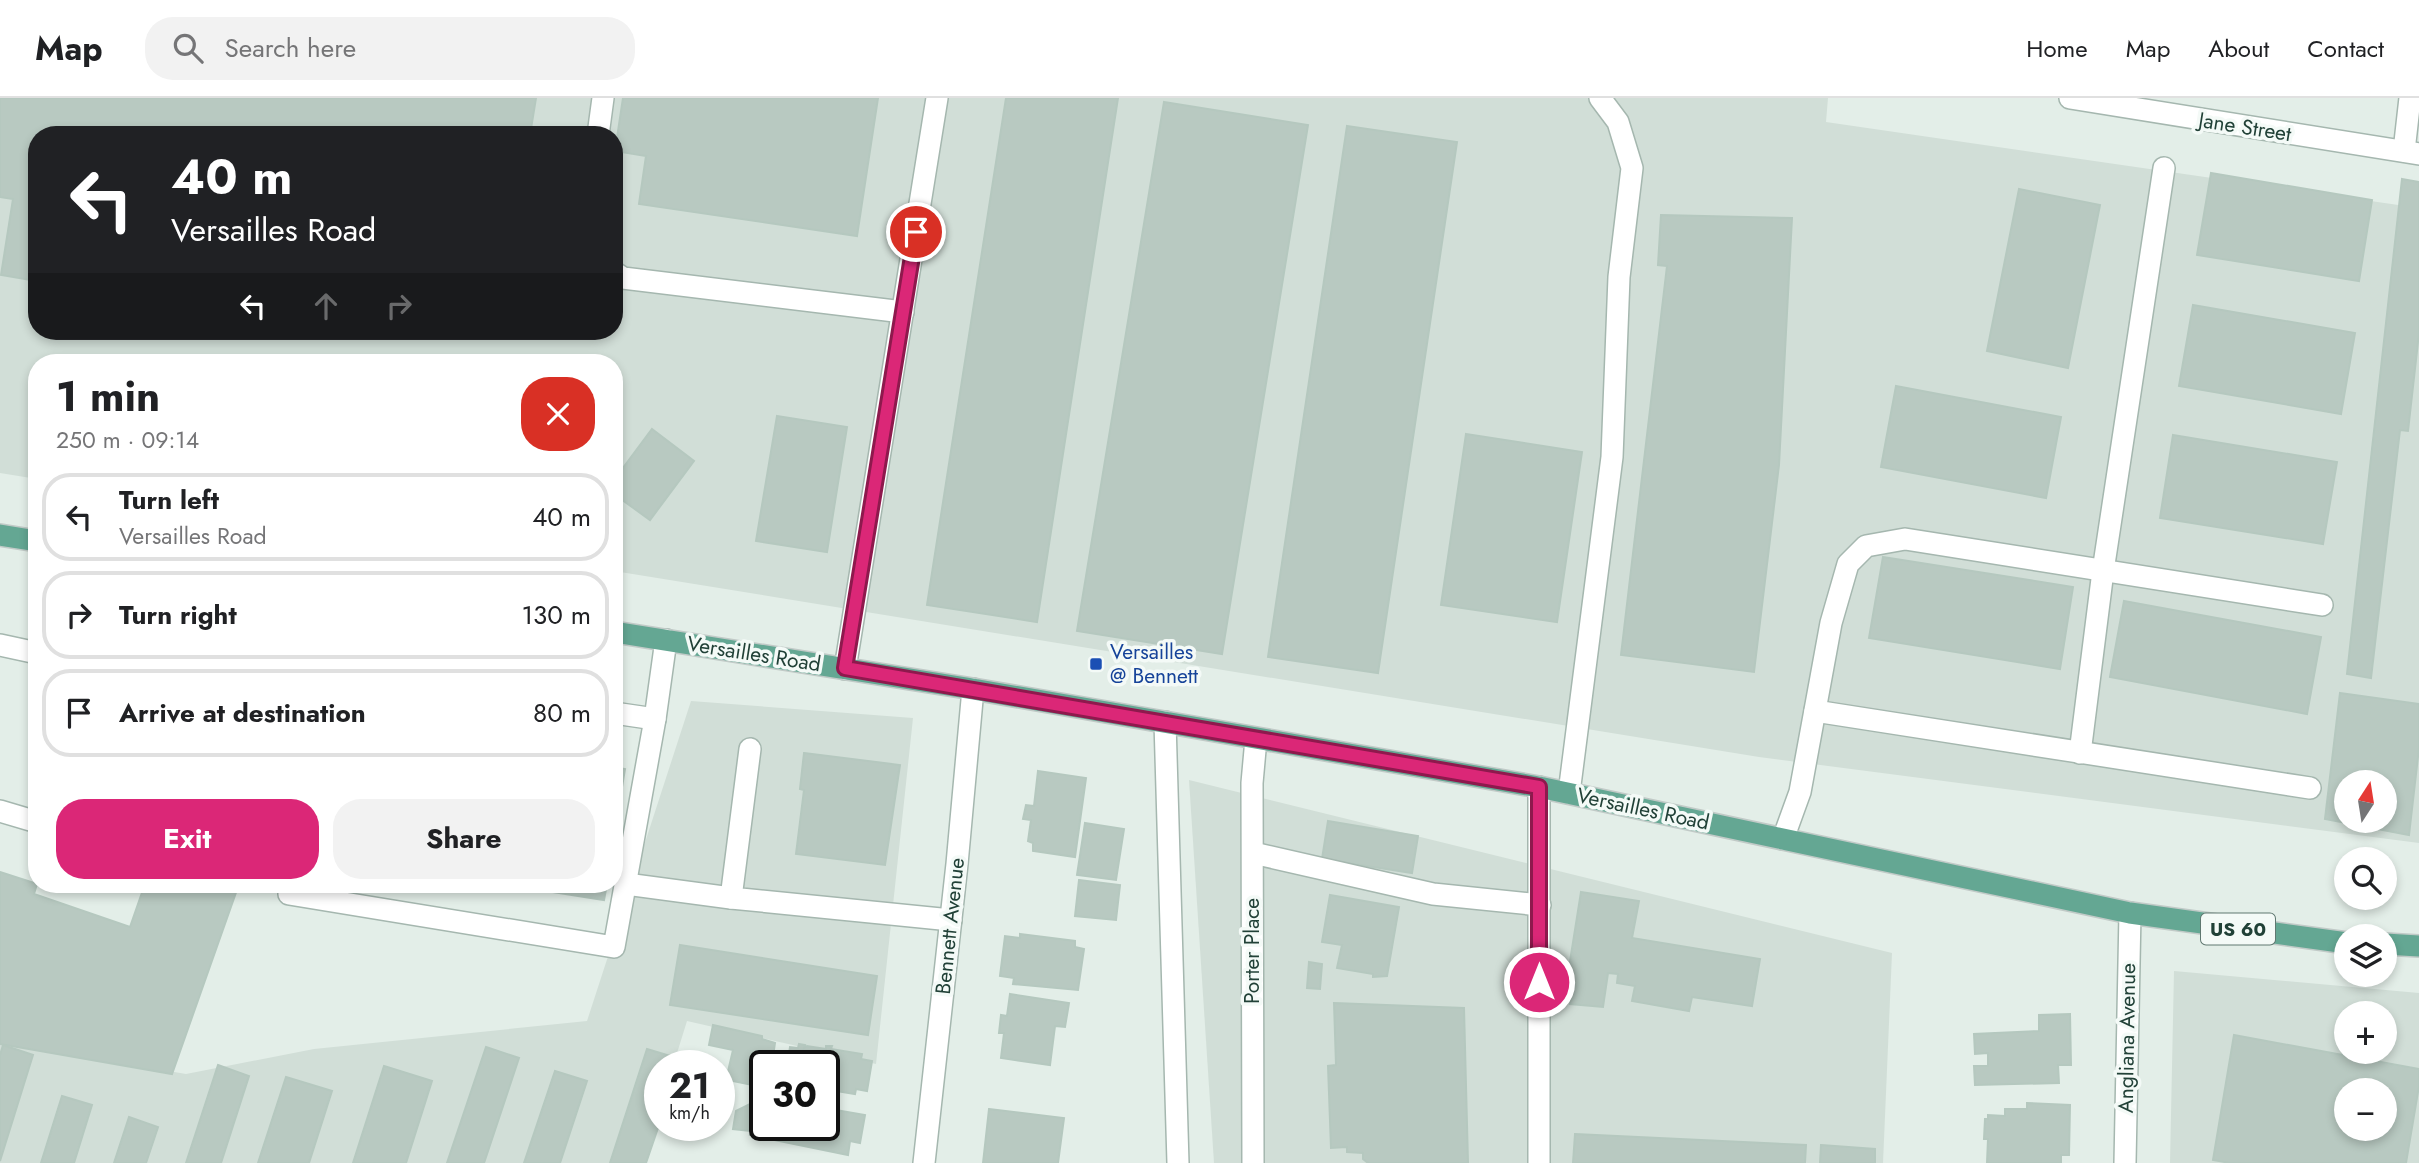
<!DOCTYPE html>
<html lang="en">
<head>
<meta charset="utf-8">
<style>
	:root { --surface:#fff; --page:#f2f2f2; --text:#202124; --muted:#757577; --line:#e0e0e0; --accent:#db2777 }
	body { margin:0; font-family:Jost,sans-serif; background:var(--page); color:var(--text); height:100vh; display:flex; flex-direction:column; font-size:26px; white-space:nowrap }
	* { box-sizing:border-box; margin:0 }
	p { font-size:23px; color:var(--muted) }
	.icon { flex:none; width:38px; height:38px; fill:none; stroke:currentColor; stroke-width:2; stroke-linecap:round; stroke-linejoin:round }
	.map { position:relative; flex:1; overflow:hidden }
	.sheet { position:absolute; left:28px; top:256px; width:595px; height:539px; display:flex; flex-direction:column; background:var(--surface); border-radius:28px; box-shadow:0 4px 10px #0003 }
	.sheet>* { flex:none }
	.top-card { position:absolute; left:28px; top:28px; width:595px; height:214px; border-radius:28px; box-shadow:0 4px 10px #0003; background:#202124; color:#fff; overflow:hidden }
	.needle { width:46px; rotate:12deg }
	.fabs { position:absolute; left:2334px; top:672px; display:grid; gap:14px }
	.fabs a { display:grid; place-items:center; width:63px; height:63px; border-radius:50%; background:var(--surface); box-shadow:0 4px 10px #0003; font-size:35px }
	.speed { position:absolute; left:644px; top:952px; display:flex; gap:14px; font-size:35px; font-weight:700; text-align:center }
	.speed>* { display:grid; place-content:center; width:91px; height:91px; border-radius:50%; background:var(--surface); box-shadow:0 4px 10px #0003; line-height:1 }
	.speed small { font-size:18px; font-weight:400 }
	.speed .limit { border:4px solid #111; border-radius:10px; background:#fff; color:#111 }
	.pin { position:absolute; display:grid; place-items:center; width:60px; height:60px; color:#fff; margin:-30px; border:4px solid #fff; border-radius:50%; box-shadow:0 2px 7px #0007 }
	.me { position:absolute; width:77px; margin:-38px; rotate:0deg; stroke-linejoin:round; filter:drop-shadow(0 0 5px #0008) }
	.turn { display:flex; align-items:center; gap:24px; height:147px; padding:0 28px; font-size:32px }
	.turn .icon { width:91px; height:91px; stroke-width:2.5 }
	.turn b { display:block; font-size:49px; line-height:60px }
	.lanes { display:flex; align-items:center; height:66px; padding:0 28px; background:#0003; justify-content:center; gap:35px; direction:ltr }
	.lanes .off { opacity:.35 }
	.round { display:grid; place-items:center; flex:none; width:74px; height:74px; border-radius:28px; background:var(--page) }
	.overview { display:flex; align-items:center; justify-content:space-between; height:119px; padding:0 28px }
	h1 { font-size:42px; font-weight:700; line-height:52px }
	.cta { display:flex; gap:14px; margin-top:auto; padding:14px 28px }
	.cta a { flex:1; height:80px; border-radius:28px; background:var(--accent); color:#fff; font-size:28px; font-weight:700; line-height:80px; text-align:center }
	.cta a+a { background:var(--page); color:var(--text) }
	ul { padding:0; list-style:none }
	li { display:flex; align-items:center; gap:21px; height:88px; margin:0 14px 10px; padding:0 14px; border:4px solid var(--line); border-radius:28px }
	li div { flex:1 }
	li b { display:block; font-size:26px }
	li em { font-style:normal }
	header { display:flex; align-items:center; gap:42px; box-sizing:border-box; height:98px; padding:0 35px; background:var(--surface); border-bottom:2px solid var(--line) }
	header strong { font-size:33px }
	nav { display:flex; gap:38px; margin-inline-start:auto; font-size:24px }
	.search { width:490px; height:63px; background:var(--page); display:flex; align-items:center; gap:18px; box-sizing:border-box; padding:0 24px; border-radius:28px; color:var(--muted); font-size:26px }
	.map>svg:first-child { display:block }
	.built { fill:#d1ded7; fill-rule:evenodd }
	.building { fill:#b8c9c1; stroke:#b5c8bf; stroke-width:2; fill-rule:evenodd }
	.lines { fill:none; stroke-linecap:round; stroke-linejoin:round }
	.lane-casing { stroke:#a5b7af; stroke-width:24 }
	.street-casing { stroke:#a5b7af; stroke-width:24 }
	.primary-casing { stroke:#c1cac7; stroke-width:24 }
	.lane { stroke:#fff; stroke-width:21 }
	.street { stroke:#fff; stroke-width:21 }
	.primary { stroke:#64a793; stroke-width:21 }
	.route-casing { stroke:#8e194d; stroke-width:18 }
	.route { stroke:#db2777; stroke-width:12 }
	.transit-dot { fill:#1a4fb4; stroke:#f4faf7; stroke-width:2.5 }
	.labels { text-anchor:middle; dominant-baseline:central; stroke-width:7; stroke-linejoin:round; paint-order:stroke }
	.shield { fill:#f4faf7; stroke:#607871; stroke-width:2 }
	.shield-label { font-size:19px; font-weight:bold; fill:#214137 }
	.street-label { font-size:21px; fill:#214137; stroke:#f4faf7 }
	.transit-label { font-size:21px; fill:#164399; stroke:#f4faf7; text-anchor:start }
</style>
</head>
<body>
<header>
<strong>Map</strong>
<div class="search"><svg class="icon" aria-label="search" viewBox="0 0 24 24"><circle cx="10" cy="10" r="6"/><path d="M15 15l6 6"/></svg>Search here</div>
<nav><a>Home</a><a>Map</a><a>About</a><a>Contact</a></nav>
</header>
<div class="map">
<svg width="2419" height="1065" viewBox="0 0 2419 1065">
	<rect width="100%" height="100%" fill="#e3eee8"/>
	<g class="built">
		<path d="M0,0H1828L1826,24L2419,110V745L1759,659L614,473V264H37V381L0,375ZM37,37H614V233H37ZM2347,684H2385V723H2347Z"/>
		<polygon points="691,603 913,620 876,966 687,923 673,968 660,968 642,1065 0,1065 0,944 186,976 314,951 587,923"/>
		<polygon points="1189,682 1892,855 1883,1065 1214,1065"/>
		<path d="M2174,873L2419,895V1065H2170ZM2347,915H2385V954H2347ZM2347,992H2385V1031H2347Z"/>
	</g>
	<g class="building">
		<polygon points="0,0 536,0 530,37 37,37 37,183 1,177 13,101 0,99"/>
		<polygon points="623,0 878,0 857,138 639,106 646,58 615,53"/>
		<polygon points="1006,0 1118,0 1037,524 927,507"/>
		<polygon points="1164,4 1308,27 1222,556 1077,533"/>
		<polygon points="1347,28 1457,44 1378,575 1268,559"/>
		<polygon points="2211,75 2372,102 2359,183 2197,157"/>
		<polygon points="2402,81 2419,84 2419,235 2408,333 2400,332 2371,580 2347,576"/>
		<polygon points="2019,91 2100,107 2068,270 1987,253"/>
		<polygon points="1661,117 1792,120 1779,367 1754,574 1621,557 1667,168 1658,167"/>
		<polygon points="2193,207 2355,235 2341,316 2179,288"/>
		<polygon points="1896,288 2061,319 2046,400 1881,369"/>
		<polygon points="777,318 847,329 827,454 756,443"/>
		<polygon points="652,331 694,363 650,422 614,396 614,382"/>
		<polygon points="1466,336 1582,354 1557,524 1441,507"/>
		<polygon points="2173,337 2337,364 2323,446 2160,420"/>
		<polygon points="1883,459 2073,489 2060,571 1869,540"/>
		<polygon points="2124,503 2321,539 2307,616 2110,579"/>
		<path d="M2340,595L2419,606V650L2409,737L2325,721ZM2347,684H2385V723H2347Z"/>
		<polygon points="804,655 900,667 885,767 796,756 804,692 800,691"/>
		<polygon points="614,669 625,671 614,737"/>
		<polygon points="1038,673 1086,680 1075,759 1033,753 1033,745 1028,743 1031,722 1023,721 1026,707 1034,708"/>
		<polygon points="1328,723 1418,738 1412,775 1322,761"/>
		<polygon points="1085,725 1124,731 1116,782 1077,777"/>
		<polygon points="0,774 37,786 34,796 130,829 145,786 239,786 172,976 0,946"/>
		<polygon points="1079,782 1120,787 1116,822 1075,818"/>
		<polygon points="502,786 607,786 604,802"/>
		<polygon points="1581,794 1639,803 1632,840 1760,861 1752,908 1692,899 1689,913 1632,903 1635,888 1617,885 1618,876 1608,875 1603,909 1570,906 1573,877 1568,876"/>
		<polygon points="1330,797 1399,809 1387,878 1373,879 1373,876 1337,870 1342,847 1322,844"/>
		<polygon points="1020,836 1075,843 1075,849 1084,851 1078,892 1013,886 1014,880 1000,878 1005,838 1020,840"/>
		<polygon points="680,847 877,878 868,937 670,907"/>
		<polygon points="1309,864 1322,866 1320,891 1307,890"/>
		<polygon points="1010,896 1069,905 1065,929 1055,928 1050,967 1001,960 1004,935 999,935 1001,917 1007,918"/>
		<polygon points="1334,905 1464,910 1468,1065 1368,1065 1363,1061 1363,1055 1347,1054 1347,1049 1331,1050 1328,968 1336,967"/>
		<polygon points="2070,916 2071,967 2058,967 2059,985 1975,987 1974,968 1988,968 1988,955 1975,956 1974,936 2039,933 2039,917"/>
		<polygon points="713,927 762,938 762,941 775,945 773,958 759,955 753,987 728,982 721,1012 719,1012 719,981 726,982 733,952 709,947"/>
		<path d="M2234,937L2419,971V988L2406,1065H2230L2213,1062ZM2347,992H2385V1031H2347Z"/>
		<polygon points="799,946 805,947 804,950 807,948 826,951 826,948 832,948 831,951 862,956 861,961 872,963 867,993 856,991 855,996 824,991 824,968 787,968 790,949 798,950"/>
		<polygon points="3,947 33,957 0,1063 0,957"/>
		<polygon points="486,949 519,960 484,1065 447,1065"/>
		<polygon points="647,951 680,961 678,968 660,968 660,1024 646,1065 610,1065"/>
		<polygon points="218,967 249,978 221,1065 186,1065"/>
		<polygon points="384,968 432,983 406,1065 353,1065"/>
		<polygon points="555,973 587,983 560,1065 524,1065"/>
		<polygon points="286,979 332,993 309,1065 258,1065"/>
		<polygon points="62,998 92,1007 74,1065 41,1065"/>
		<polygon points="754,1004 765,1006 765,1027 824,1027 824,1010 865,1017 860,1045 850,1043 848,1057 750,1037 751,1033 733,1031 736,1013"/>
		<polygon points="2027,1005 2070,1007 2069,1057 2061,1057 2061,1065 1987,1065 1988,1041 1984,1041 1985,1021 1988,1021 1988,1017 2005,1018 2005,1011 2027,1011"/>
		<polygon points="989,1011 1064,1020 1058,1065 983,1065"/>
		<polygon points="129,1019 158,1029 146,1065 114,1065"/>
		<polygon points="1575,1036 1806,1047 1805,1065 1573,1065"/>
		<polygon points="1821,1047 1875,1051 1875,1065 1820,1065"/>
	</g>
	<g class="lines">
		<g class="lane-casing">
			<g id="lane">
				<polyline points="598,37 603,0"/>
				<polyline points="2404,53 2410,0"/>
				<polyline points="614,174 623,180 903,214"/>
				<polyline points="0,547 37,555"/>
				<polyline points="845,571 937,0"/>
				<polyline points="1815,613 2310,690"/>
				<polyline points="614,615 655,621 666,542"/>
				<polyline points="1165,624 1178,1065"/>
				<polyline points="750,651 731,800 951,822"/>
				<polyline points="2080,655 2103,473 2164,70"/>
				<polyline points="1569,695 1612,359 1619,179 1632,70 1618,24 1600,0"/>
				<polyline points="0,713 37,724"/>
				<polyline points="1783,741 1800,694 1831,525 1848,466 1866,448 1905,441 2322,507"/>
				<polyline points="1253,755 1433,796 1540,807"/>
				<polyline points="626,786 731,800"/>
				<polyline points="289,796 614,849 655,621"/>
			</g>
		</g>
		<g class="street-casing">
			<g id="street">
				<polyline points="2070,0 2419,56"/>
				<polyline points="924,1065 957,766 973,591"/>
				<polyline points="1253,1065 1252,685 1256,641"/>
				<polyline points="1539,1065 1539,689"/>
				<polyline points="2125,1065 2130,815"/>
			</g>
		</g>
		<g class="primary-casing">
			<g id="primary">
				<polyline points="0,437 37,443"/>
				<polyline points="614,534 973,591 1539,689 2130,815 2347,845"/>
				<polyline points="2385,846 2419,848"/>
			</g>
		</g>
		<use href="#lane" class="lane"/>
		<use href="#street" class="street"/>
		<use href="#primary" class="primary"/>
	</g>
	<g class="lines">
		<g class="route-casing">
			<polyline id="route" points="916,134 845,570 1539,689 1539,884"/>
		</g>
		<use href="#route" class="route"/>
	</g>
	<rect class="transit-dot" x="1089" y="559" width="14" height="14" rx="3.5"/>
	<g class="labels">
		<rect class="shield" x="2201" y="815.5" width="74" height="31" rx="5"/>
		<g class="shield-label">
			<text x="2238" y="831">US 60</text>
		</g>
		<g class="street-label">
			<text transform="translate(2245 29) rotate(9)">Jane Street</text>
			<text transform="translate(754 556) rotate(9)">Versailles Road</text>
			<text transform="translate(1643 711) rotate(12)">Versailles Road</text>
			<text transform="translate(950 828) rotate(-84)">Bennett Avenue</text>
			<text transform="translate(1252 853) rotate(-90)">Porter Place</text>
			<text transform="translate(2127 940) rotate(-89)">Angliana Avenue</text>
		</g>
		<g class="transit-label">
			<text x="1110" y="554">Versailles<tspan x="1110" dy="24">@ Bennett</tspan></text>
		</g>
	</g>
</svg>
<div class="fabs">
<a><svg class="needle" viewBox="-14 -14 28 28"><path d="M0-13l5 13h-10z" fill="#e53935"/><path d="M0 13l5-13h-10z" fill="#757577"/></svg></a>
<a><svg class="icon" aria-label="search" viewBox="0 0 24 24"><circle cx="10" cy="10" r="6"/><path d="M15 15l6 6"/></svg></a>
<a><svg class="icon" aria-label="layers" viewBox="0 0 24 24"><path d="M12 4l9 5-9 5-9-5zM3 14l9 5 9-5"/></svg></a>
<a>+</a>
<a>−</a>
</div>
<div class="speed"><div>21<small>km/h</small></div><div class="limit">30</div></div>
<div class="pin" style="left:916px;top:134px;background:#d93025"><svg class="icon" aria-label="arrive" viewBox="0 0 24 24"><path d="M6 21V4h12l-3 4 3 4H6"/></svg></div>
<svg class="me" style="left:1539px;top:884px" viewBox="-20 -20 40 40"><circle r="17" fill="#db2777" stroke="#fff" stroke-width="3"/><path d="M0-11L8 9 0 5-8 9z" fill="#fff"/></svg>
<div class="top-card">
<div class="turn"><svg class="icon" aria-label="left" viewBox="0 0 24 24"><path d="M17 20v-9H6M10 6l-5 5 5 5"/></svg><div><b>40 m</b>Versailles Road</div></div>
<div class="lanes"><svg class="icon" aria-label="left" viewBox="0 0 24 24"><path d="M17 20v-9H6M10 6l-5 5 5 5"/></svg><svg class="icon off" aria-label="ahead" viewBox="0 0 24 24"><path d="M12 20V5M6 11l6-6 6 6"/></svg><svg class="icon off" aria-label="right" viewBox="0 0 24 24"><path d="M7 20v-9h11M14 6l5 5-5 5"/></svg></div>
</div>
<section class="sheet">
<div class="overview"><div><h1>1 min</h1><p>250 m · 09:14</p></div><a class="round" style="background:#d93025;color:#fff"><svg class="icon" aria-label="close" viewBox="0 0 24 24"><path d="M6 6l12 12M18 6L6 18"/></svg></a></div>
<ul>
<li><svg class="icon" aria-label="left" viewBox="0 0 24 24"><path d="M17 20v-9H6M10 6l-5 5 5 5"/></svg><div><b>Turn left</b><p>Versailles Road</p></div><em>40 m</em></li>
<li><svg class="icon" aria-label="right" viewBox="0 0 24 24"><path d="M7 20v-9h11M14 6l5 5-5 5"/></svg><div><b>Turn right</b></div><em>130 m</em></li>
<li><svg class="icon" aria-label="arrive" viewBox="0 0 24 24"><path d="M6 21V4h12l-3 4 3 4H6"/></svg><div><b>Arrive at destination</b></div><em>80 m</em></li>
</ul>
<div class="cta"><a>Exit</a><a>Share</a></div>
</section>
</div>
</body>
</html>
